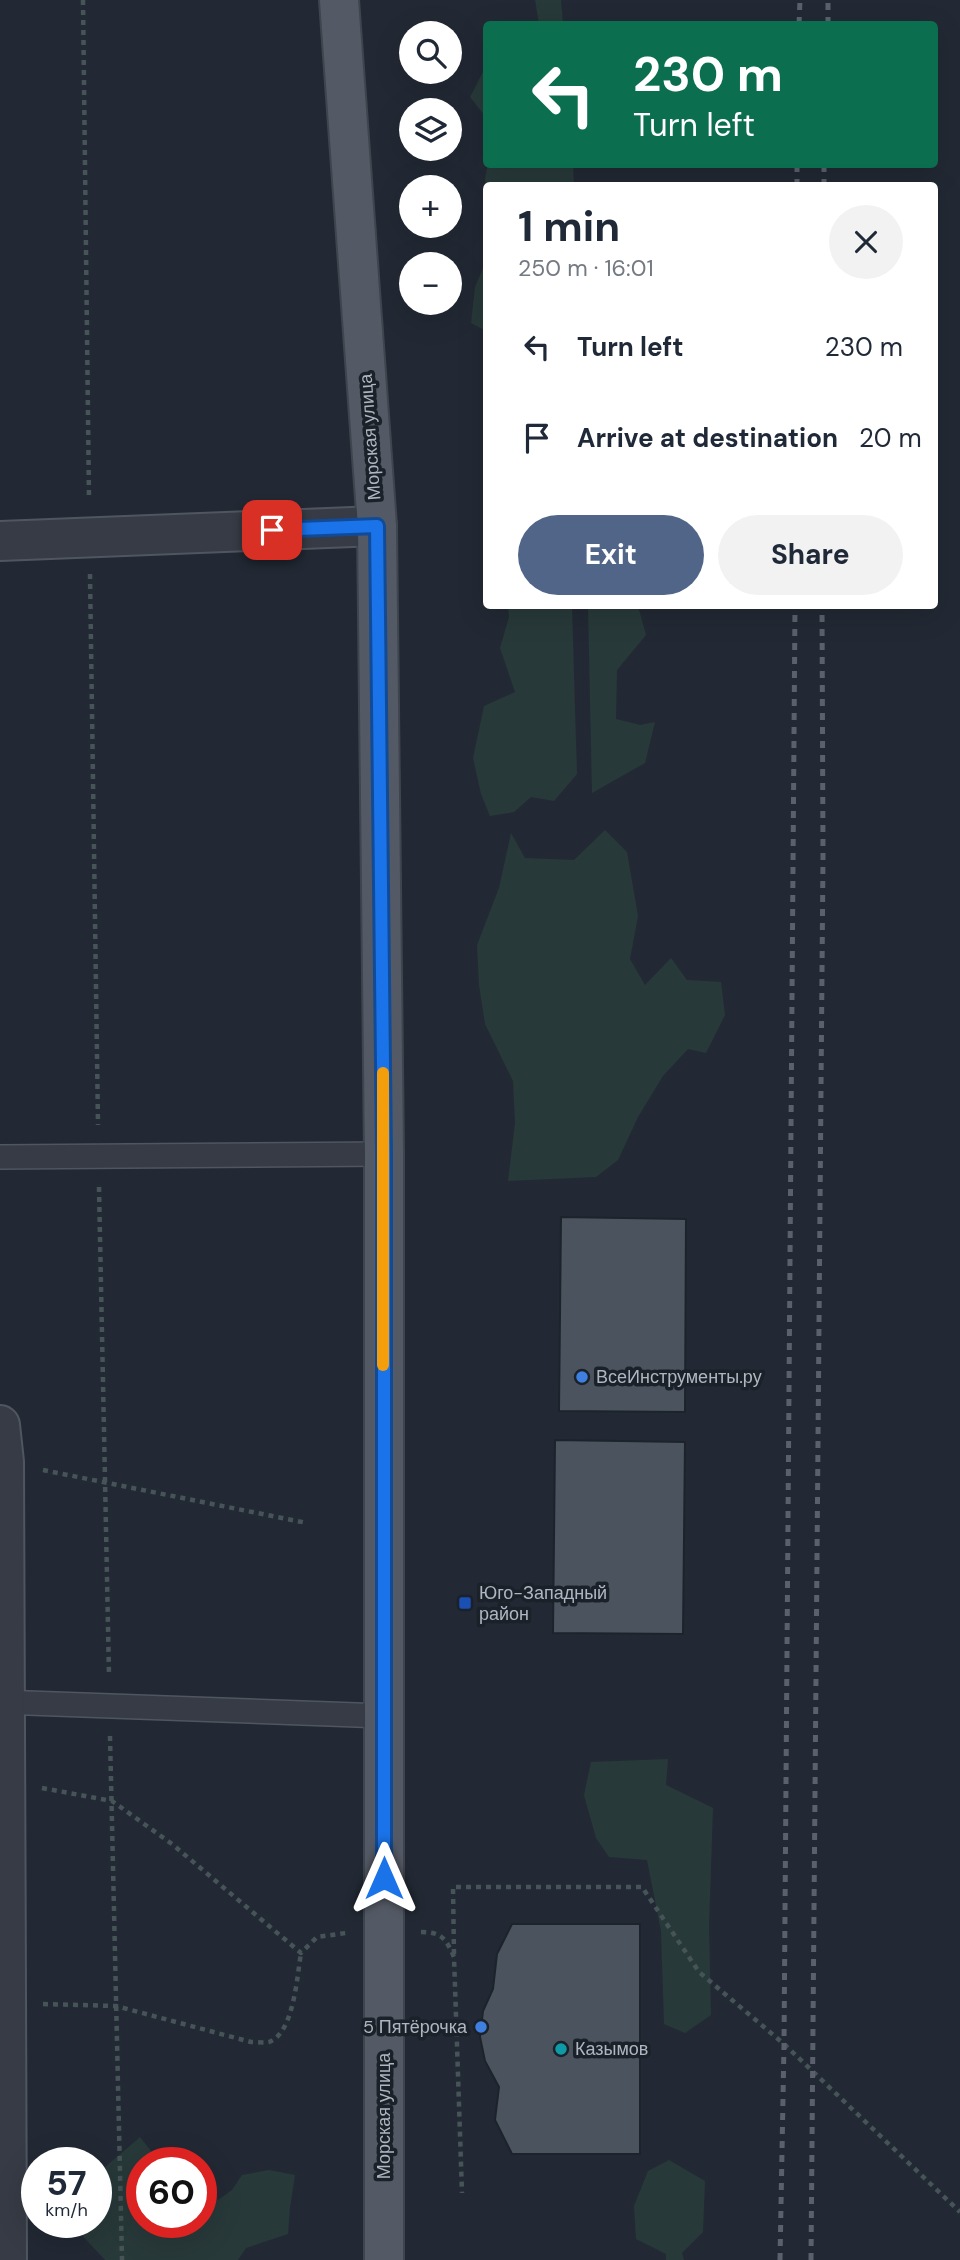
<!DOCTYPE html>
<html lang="en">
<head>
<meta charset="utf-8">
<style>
	:root { --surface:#fff; --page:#f2f2f3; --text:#1f2937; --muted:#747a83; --accent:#506587 }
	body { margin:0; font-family:"DM Sans",sans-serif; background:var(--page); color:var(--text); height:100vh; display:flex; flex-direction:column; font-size:26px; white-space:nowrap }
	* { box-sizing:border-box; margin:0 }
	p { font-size:23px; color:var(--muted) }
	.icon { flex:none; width:38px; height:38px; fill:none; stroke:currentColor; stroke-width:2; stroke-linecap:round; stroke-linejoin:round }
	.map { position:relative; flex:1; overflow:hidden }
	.sheet { position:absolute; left:483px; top:182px; width:455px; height:427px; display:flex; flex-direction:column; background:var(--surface); border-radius:7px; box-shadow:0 7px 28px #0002 }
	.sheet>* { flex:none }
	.hud { position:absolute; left:483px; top:21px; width:455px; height:147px; border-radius:7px; box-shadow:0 7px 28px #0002; background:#0b6e4f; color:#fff; overflow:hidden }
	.buttons { position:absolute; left:399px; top:21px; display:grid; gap:14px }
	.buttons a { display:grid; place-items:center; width:63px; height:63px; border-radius:50%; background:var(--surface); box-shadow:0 7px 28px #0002; font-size:35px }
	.speed { position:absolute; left:21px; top:2147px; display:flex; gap:14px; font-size:35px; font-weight:700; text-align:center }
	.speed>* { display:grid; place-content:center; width:91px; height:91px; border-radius:50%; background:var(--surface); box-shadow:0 7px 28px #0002; line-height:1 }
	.speed small { font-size:18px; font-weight:400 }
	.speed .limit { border:10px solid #d22; background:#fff; color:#111 }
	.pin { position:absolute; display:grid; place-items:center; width:60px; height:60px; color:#fff; margin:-30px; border-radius:14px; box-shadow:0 4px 10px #0006 }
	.me { position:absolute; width:77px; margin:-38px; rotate:0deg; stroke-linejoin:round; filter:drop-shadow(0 0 5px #0008) }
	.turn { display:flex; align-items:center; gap:24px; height:147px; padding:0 35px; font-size:32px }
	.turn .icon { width:91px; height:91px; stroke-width:2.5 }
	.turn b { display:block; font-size:49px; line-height:60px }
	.round { display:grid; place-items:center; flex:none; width:74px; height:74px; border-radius:37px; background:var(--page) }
	.headline { display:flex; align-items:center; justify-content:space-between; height:119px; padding:0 35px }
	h1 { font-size:42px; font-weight:700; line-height:52px }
	.button { display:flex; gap:14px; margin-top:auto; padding:14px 35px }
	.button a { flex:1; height:80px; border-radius:42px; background:var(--accent); color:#fff; font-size:28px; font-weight:700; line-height:80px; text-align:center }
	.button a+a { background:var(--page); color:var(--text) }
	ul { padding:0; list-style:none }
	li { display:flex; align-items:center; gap:21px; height:91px; padding:0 35px }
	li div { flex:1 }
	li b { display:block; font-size:26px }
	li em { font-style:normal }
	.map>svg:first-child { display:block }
	.green { fill:#283939 }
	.building { fill:#4b535f; stroke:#1d232b; stroke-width:2 }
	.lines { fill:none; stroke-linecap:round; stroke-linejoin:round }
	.service-casing { stroke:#505660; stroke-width:26 }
	.minor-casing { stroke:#505660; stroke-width:42 }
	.primary-casing { stroke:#3f454e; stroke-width:42 }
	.path { stroke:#465457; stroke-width:4.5; stroke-dasharray:5 5; stroke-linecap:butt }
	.service { stroke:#363b45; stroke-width:23 }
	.minor { stroke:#363b45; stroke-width:38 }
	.primary { stroke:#545a65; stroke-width:38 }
	.rail { stroke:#5a616d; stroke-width:5; stroke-dasharray:7 7; stroke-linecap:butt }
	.route-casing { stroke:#114b97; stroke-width:18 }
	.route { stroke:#1a73e8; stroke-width:12 }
	.slow { stroke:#f59e0b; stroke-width:12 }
	.shop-dot { fill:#3f7fe0; stroke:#1b2129; stroke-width:2.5 }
	.transit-dot { fill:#1a4fb4; stroke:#1b2129; stroke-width:2.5 }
	.culture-dot { fill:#0f9aa8; stroke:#1b2129; stroke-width:2.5 }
	.labels { text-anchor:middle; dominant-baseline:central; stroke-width:7; stroke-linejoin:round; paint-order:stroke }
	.street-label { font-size:18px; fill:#b0b6c1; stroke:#1b2129 }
	.poi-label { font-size:18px; fill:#b0b6c1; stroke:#1b2129; text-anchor:start }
</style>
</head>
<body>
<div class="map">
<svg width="960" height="2260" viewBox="0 0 960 2260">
	<rect width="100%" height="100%" fill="#222934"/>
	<g class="green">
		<polygon points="535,0 561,0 563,24 539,24"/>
		<polygon points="486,66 486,117 470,97"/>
		<polygon points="488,164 573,165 574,185 486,186 486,192 485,178"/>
		<polygon points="486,261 486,331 471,323 475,287"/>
		<polygon points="508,606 572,606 577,774 554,801 531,797 514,812 490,816 481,794 473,758 484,706 515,692 500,648 509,617"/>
		<polygon points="588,606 638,606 646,635 617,670 616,719 640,725 655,722 645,763 592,793"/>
		<polygon points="605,830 627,852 638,916 630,959 645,985 671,958 687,980 721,982 725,1015 706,1053 688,1049 663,1076 638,1117 618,1160 596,1177 508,1181 515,1123 513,1081 485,1024 479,985 477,945 499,888 511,833 525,858 574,860"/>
		<polygon points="668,1759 666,1785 713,1808 709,1926 711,2015 685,2033 664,2024 661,1931 647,1860 609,1857 596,1838 584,1795 591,1762"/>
		<polygon points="140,2137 158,2160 175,2153 200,2163 142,2163 142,2222 201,2222 201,2165 218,2200 232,2190 242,2175 269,2170 295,2175 290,2208 288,2234 246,2248 238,2260 105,2260 76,2229 76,2223 96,2222 96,2175"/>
		<polygon points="669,2160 705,2181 703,2232 682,2253 684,2260 666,2260 666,2254 636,2239 634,2206 648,2171"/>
	</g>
	<g class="building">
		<polygon points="561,1217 686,1219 685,1412 559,1411"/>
		<polygon points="555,1440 685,1442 683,1634 553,1633"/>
		<polygon points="512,1924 640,1924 640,2154 512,2154 495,2120 499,2087 485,2061 480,2037 483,2011 493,1989 497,1954"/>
	</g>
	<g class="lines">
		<g class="service-casing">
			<g id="service">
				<polyline points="0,1157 384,1154"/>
				<polyline points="0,1702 384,1716"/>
			</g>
		</g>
		<g class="minor-casing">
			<g id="minor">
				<polyline points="0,541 377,526"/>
				<polyline points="0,1425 4,1462 7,2260"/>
			</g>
		</g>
		<g class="primary-casing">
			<polyline id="primary" points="339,0 377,526 384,1154 384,2260"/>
		</g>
		<g class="path">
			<polyline points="83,0 89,499"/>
			<polyline points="90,574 98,1125"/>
			<polyline points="99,1187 109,1675"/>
			<polyline points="43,1470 307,1523"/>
			<polyline points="110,1736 122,2260"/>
			<polyline points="42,1788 112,1801 172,1844 301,1953 317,1937 346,1933"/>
			<path d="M421,1932C442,1932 446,1939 454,1957L462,2193"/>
			<polyline points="454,1954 453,1887 642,1887 699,1972 784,2044 960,2212"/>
			<path d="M43,2004L116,2006L251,2042C256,2042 264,2043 269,2042C294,2033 297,1976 301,1953"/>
		</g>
		<use href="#service" class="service"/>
		<use href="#minor" class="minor"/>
		<use href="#primary" class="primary"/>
		<g class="rail">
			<polyline points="799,24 800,0"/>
			<polyline points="828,24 828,0"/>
			<polyline points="797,186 797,164"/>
			<polyline points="824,186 824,164"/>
			<polyline points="780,2260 784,2044 795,606"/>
			<polyline points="811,2260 823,856 822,606"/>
		</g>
	</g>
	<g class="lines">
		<g class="route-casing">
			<polyline id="route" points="272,530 377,526 384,1154 384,1878"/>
		</g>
		<use href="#route" class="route"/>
		<polyline class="slow" points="383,1073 383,1365"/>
	</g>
	<g class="shop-dot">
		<circle cx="582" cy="1377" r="7"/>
		<circle cx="481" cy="2027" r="7"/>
	</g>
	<rect class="transit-dot" x="458" y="1596" width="14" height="14" rx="3.5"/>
	<circle class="culture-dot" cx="561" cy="2049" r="7"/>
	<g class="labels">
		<g class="street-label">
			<text transform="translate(370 437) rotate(-94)">Морская улица</text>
			<text transform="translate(384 2116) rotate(-90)">Морская улица</text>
		</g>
		<g class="poi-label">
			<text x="596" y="1377">ВсеИнструменты.ру</text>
			<text x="479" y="1593">Юго-Западный<tspan x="479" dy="21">район</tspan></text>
			<text x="467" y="2027" text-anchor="end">5 Пятёрочка</text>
			<text x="575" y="2049">Казымов</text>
		</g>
	</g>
</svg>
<div class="buttons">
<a><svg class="icon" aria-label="search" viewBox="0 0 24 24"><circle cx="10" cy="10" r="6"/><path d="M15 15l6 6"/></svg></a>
<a><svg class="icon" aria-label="layers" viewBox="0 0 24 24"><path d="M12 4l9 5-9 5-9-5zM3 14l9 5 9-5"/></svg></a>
<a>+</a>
<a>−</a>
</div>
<div class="speed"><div>57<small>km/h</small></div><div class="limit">60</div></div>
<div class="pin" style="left:272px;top:530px;background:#d93025"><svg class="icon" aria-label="arrive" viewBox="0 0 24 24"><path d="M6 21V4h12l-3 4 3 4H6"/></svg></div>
<svg class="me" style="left:384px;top:1878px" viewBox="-20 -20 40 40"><path d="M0-17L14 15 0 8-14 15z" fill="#1a73e8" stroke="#fff" stroke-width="4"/></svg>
<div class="hud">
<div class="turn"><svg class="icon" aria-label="left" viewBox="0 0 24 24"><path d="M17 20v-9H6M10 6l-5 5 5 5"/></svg><div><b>230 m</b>Turn left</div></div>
</div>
<section class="sheet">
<div class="headline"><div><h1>1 min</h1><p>250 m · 16:01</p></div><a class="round"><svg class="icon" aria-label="close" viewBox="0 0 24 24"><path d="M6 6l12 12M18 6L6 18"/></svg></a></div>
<ul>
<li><svg class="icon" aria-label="left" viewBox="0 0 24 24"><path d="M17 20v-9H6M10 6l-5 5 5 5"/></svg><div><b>Turn left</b></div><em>230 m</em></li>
<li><svg class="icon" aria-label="arrive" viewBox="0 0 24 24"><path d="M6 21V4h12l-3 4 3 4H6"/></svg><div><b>Arrive at destination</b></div><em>20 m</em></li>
</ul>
<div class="button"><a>Exit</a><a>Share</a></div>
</section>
</div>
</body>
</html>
